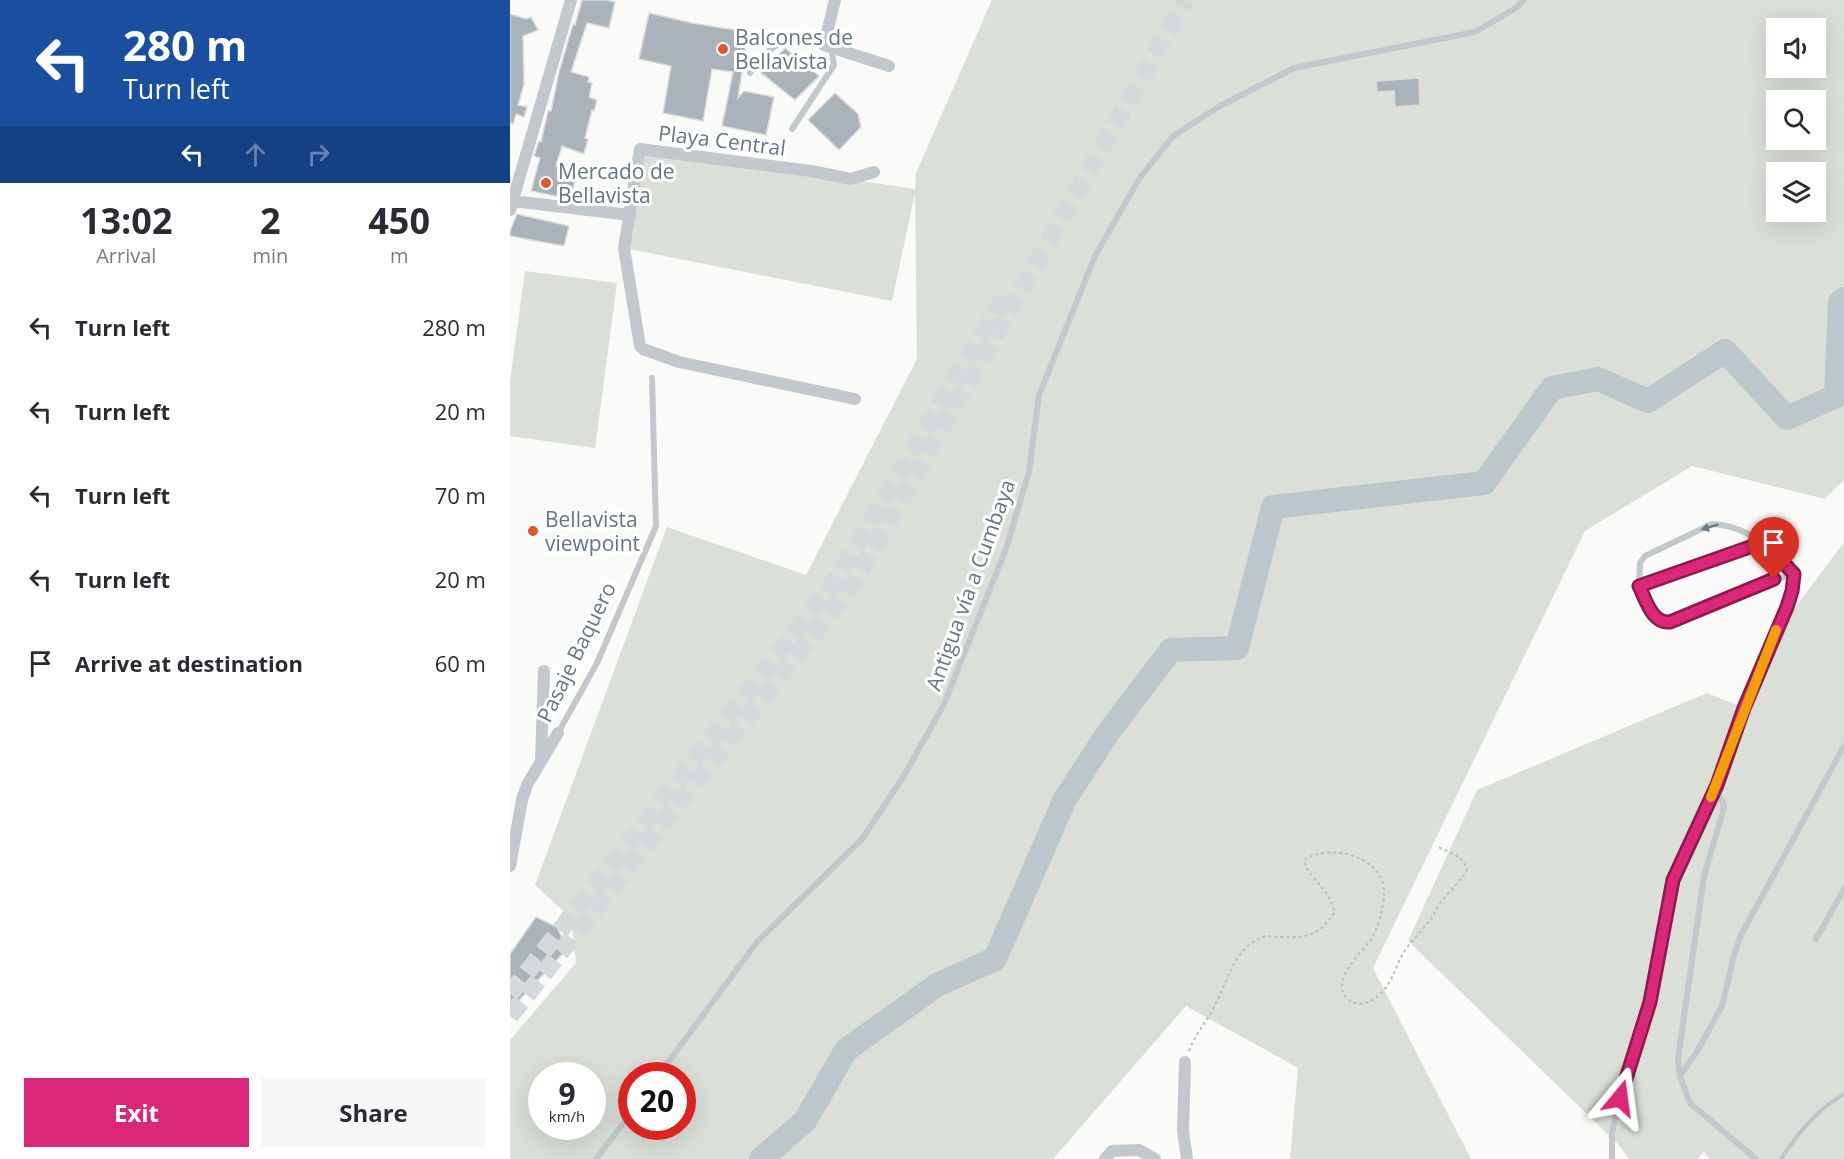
<!DOCTYPE html>
<html lang="en">
<head>
<meta charset="utf-8">
<style>
	:root { --surface:#fff; --page:#f7f7f7; --text:#2b2b33; --muted:#7c7c81; --accent:#db2777 }
	body { margin:0; font-family:"Open Sans",sans-serif; background:var(--page); color:var(--text); height:100vh; display:flex; flex-direction:column; font-size:22px; white-space:nowrap }
	* { box-sizing:border-box; margin:0 }
	p { font-size:20px; color:var(--muted) }
	.icon { flex:none; width:33px; height:33px; fill:none; stroke:currentColor; stroke-width:2; stroke-linecap:round; stroke-linejoin:round }
	.map { position:relative; flex:1; overflow:hidden }
	.sheet { display:flex; flex-direction:column; background:var(--surface); width:510px }
	.sheet>* { flex:none }
	.banner { background:#1a4fa0; color:#fff; overflow:hidden }
	.controls { position:absolute; left:1256px; top:18px; display:grid; gap:12px }
	.controls a { display:grid; place-items:center; width:60px; height:60px; border-radius:0px; background:var(--surface); box-shadow:0 6px 24px #0002; font-size:30px }
	.speed { position:absolute; left:18px; top:1062px; display:flex; gap:12px; font-size:30px; font-weight:700; text-align:center }
	.speed>* { display:grid; place-content:center; width:78px; height:78px; border-radius:50%; background:var(--surface); box-shadow:0 6px 24px #0002; line-height:1 }
	.speed small { font-size:15px; font-weight:400 }
	.speed .limit { border:9px solid #d22; background:#fff; color:#111 }
	.pin { position:absolute; display:grid; place-items:center; width:51px; height:51px; color:#fff; margin:-62px -26px; border-radius:50% 50% 50% 0; rotate:-45deg; box-shadow:0 0 6px #0007 }
	.pin .icon { rotate:45deg }
	.me { position:absolute; width:66px; margin:-33px; rotate:16deg; stroke-linejoin:round; filter:drop-shadow(0 0 4px #0008) }
	.turn { display:flex; align-items:center; gap:21px; height:126px; padding:0 24px; font-size:27px }
	.turn .icon { width:78px; height:78px; stroke-width:2.5 }
	.turn b { display:block; font-size:42px; line-height:51px }
	.lanes { display:flex; align-items:center; height:57px; padding:0 24px; background:#0003; justify-content:center; gap:30px; direction:ltr }
	.lanes .off { opacity:.35 }
	.eta { display:flex; justify-content:space-evenly; align-items:center; height:102px; text-align:center }
	.eta b { font-size:36px; font-weight:700; line-height:42px }
	.action { display:flex; gap:12px; margin-top:auto; padding:12px 24px }
	.action a { flex:1; height:69px; border-radius:0px; background:var(--accent); color:#fff; font-size:24px; font-weight:700; line-height:69px; text-align:center }
	.action a+a { background:var(--page); color:var(--text) }
	ul { padding:0; list-style:none }
	li { display:flex; align-items:center; gap:18px; height:84px; padding:0 24px }
	li div { flex:1 }
	li b { display:block; font-size:22px }
	li em { font-style:normal }
	main { display:flex; flex:1; min-height:0 }
	.map>svg:first-child { display:block }
	.green { fill:#dadfd7; fill-rule:evenodd }
	.lines { fill:none; stroke-linecap:round; stroke-linejoin:round }
	.stream { stroke:#bbc7cb; stroke-width:4 }
	.river { stroke:#bbc7cb; stroke-width:24 }
	.building { fill:#aab3b9; stroke:#dcdcda; stroke-width:1.5 }
	.primary-tunnel { stroke:#d5d9db; stroke-width:18; stroke-dasharray:18 9; stroke-linecap:butt }
	.path { stroke:#bbbfc2; stroke-width:2; stroke-dasharray:3 3; stroke-linecap:butt }
	.service { stroke:#c3c8cc; stroke-width:6 }
	.minor { stroke:#c3c8cc; stroke-width:12 }
	.oneway { fill:#6a7a87 }
	.route-casing { stroke:#8e194d; stroke-width:15 }
	.route { stroke:#db2777; stroke-width:10 }
	.slow { stroke:#f59e0b; stroke-width:10 }
	.poi-dot { fill:#e4572e; stroke:#fff; stroke-width:2 }
	.labels { text-anchor:middle; dominant-baseline:central; stroke-width:6; stroke-linejoin:round; paint-order:stroke }
	.poi-label { font-size:21px; fill:#657683; stroke:#fff; text-anchor:start }
	.street-label { font-size:21px; fill:#657683; stroke:#fff }
</style>
</head>
<body>
<main>
<section class="sheet">
<div class="banner">
<div class="turn"><svg class="icon" aria-label="left" viewBox="0 0 24 24"><path d="M17 20v-9H6M10 6l-5 5 5 5"/></svg><div><b>280 m</b>Turn left</div></div>
<div class="lanes"><svg class="icon" aria-label="left" viewBox="0 0 24 24"><path d="M17 20v-9H6M10 6l-5 5 5 5"/></svg><svg class="icon off" aria-label="ahead" viewBox="0 0 24 24"><path d="M12 20V5M6 11l6-6 6 6"/></svg><svg class="icon off" aria-label="right" viewBox="0 0 24 24"><path d="M7 20v-9h11M14 6l5 5-5 5"/></svg></div>
</div>
<div class="eta">
<div><b>13:02</b><p>Arrival</p></div>
<div><b>2</b><p>min</p></div>
<div><b>450</b><p>m</p></div>
</div>
<ul>
<li><svg class="icon" aria-label="left" viewBox="0 0 24 24"><path d="M17 20v-9H6M10 6l-5 5 5 5"/></svg><div><b>Turn left</b></div><em>280 m</em></li>
<li><svg class="icon" aria-label="left" viewBox="0 0 24 24"><path d="M17 20v-9H6M10 6l-5 5 5 5"/></svg><div><b>Turn left</b></div><em>20 m</em></li>
<li><svg class="icon" aria-label="left" viewBox="0 0 24 24"><path d="M17 20v-9H6M10 6l-5 5 5 5"/></svg><div><b>Turn left</b></div><em>70 m</em></li>
<li><svg class="icon" aria-label="left" viewBox="0 0 24 24"><path d="M17 20v-9H6M10 6l-5 5 5 5"/></svg><div><b>Turn left</b></div><em>20 m</em></li>
<li><svg class="icon" aria-label="arrive" viewBox="0 0 24 24"><path d="M6 21V4h12l-3 4 3 4H6"/></svg><div><b>Arrive at destination</b></div><em>60 m</em></li>
</ul>
<div class="action"><a>Exit</a><a>Share</a></div>
</section>
<div class="map">
<svg width="1334" height="1159" viewBox="0 0 1334 1159">
	<rect width="100%" height="100%" fill="#fafaf8"/>
	<g class="green">
		<path d="M482,0H1334V480L1315,499L1182,466L1075,531L863,968L961,1159H780L788,1068L676,1006L543,1159H0V1040L66,963L61,918L25,885L157,527L296,575L407,359L405,193L382,301L114,248L133,149L405,189L406,173ZM1266,28H1305V68H1266ZM1266,100H1305V140H1266ZM1266,172H1305V212H1266ZM32,1076H82V1126H32ZM122,1076H172V1126H122Z"/>
		<polygon points="15,271 107,283 85,448 0,436 0,381"/>
		<polygon points="1334,542 1334,1159 1200,1159 1194,1152 1187,1159 1119,1159 1110,1146 898,941 967,790 1197,693 1232,707 1282,612"/>
	</g>
	<g class="lines">
		<path class="stream" d="M1271,1159C1287,1134 1308,1109 1334,1094"/>
		<polyline class="river" points="251,1159 295,1121 336,1050 427,985 485,959 555,799 600,730 661,650 727,648 763,507 974,483 1042,388 1088,379 1138,401 1215,351 1277,418 1326,396 1330,302 1334,299"/>
	</g>
	<g class="building">
		<polygon points="72,0 97,0 105,2 99,28 77,23 61,72 79,77 78,82 82,83 79,97 87,100 84,111 82,110 75,138 78,139 74,154 52,146 46,166 68,171 60,199 21,191 30,158 24,156 29,141 31,142 38,111 41,111 49,72 63,24 65,25"/>
		<polygon points="139,13 182,23 238,32 228,98 234,91 264,97 256,135 212,126 223,72 202,69 193,121 153,113 161,66 129,59"/>
		<polygon points="0,14 16,19 21,17 28,30 13,36 14,84 8,105 17,107 14,117 6,114 3,124 0,123"/>
		<polygon points="275,48 309,76 285,100 251,73"/>
		<polygon points="909,78 910,105 885,107 884,91 867,92 866,81"/>
		<polygon points="325,93 348,114 351,127 329,150 298,120"/>
		<polygon points="7,214 59,226 54,246 0,236 0,231"/>
		<polygon points="26,917 47,927 57,949 0,1010 0,954"/>
	</g>
	<g class="lines">
		<g class="primary-tunnel">
			<polyline points="0,994 327,578 494,297"/>
			<polyline points="0,1016 343,584 676,0"/>
		</g>
		<path class="path" d="M679,1051C686,1033 698,1020 706,1003C718,980 725,947 753,937C758,935 765,937 771,937C799,938 809,935 825,912L818,895L798,871L794,860C821,842 876,857 874,894C874,907 868,927 862,938C853,952 817,982 839,1000C848,1007 861,1003 868,996C883,984 885,965 896,949C903,939 912,931 919,921C925,914 928,905 934,898C943,887 949,883 957,870C954,856 938,852 926,846"/>
		<g class="service">
			<path d="M240,73C268,36 271,41 314,45"/>
			<polyline points="282,129 324,65 321,47"/>
			<polyline points="1129,586 1254,542"/>
			<polyline points="48,733 87,663 146,526 142,378"/>
			<polyline points="1204,792 1212,800 1214,808 1194,876 1168,1059 1170,1076 1180,1103 1246,1159"/>
			<polyline points="1306,939 1334,889"/>
			<polyline points="148,1076 247,942 352,839 395,774 434,704 496,549 519,472 529,395 585,256 629,179 663,136 710,106 784,68 965,32 1006,8 1014,0"/>
			<polyline points="1170,1076 1188,1050 1212,1006 1224,955 1231,935 1334,746"/>
			<polyline points="86,1159 122,1112"/>
			<path d="M1102,1159V1132L1114,1081L1140,1002L1163,880L1171,859L1207,785L1234,708L1277,607L1282,591L1284,574C1262,549 1237,525 1202,524L1135,556L1130,563L1129,586L1146,620L1153,623L1160,622L1249,585L1284,574"/>
		</g>
		<g class="minor">
			<polyline points="325,0 314,45 379,66"/>
			<polyline points="3,201 120,215"/>
			<polyline points="0,210 61,0"/>
			<polyline points="345,399 169,362 133,349 130,346 114,248 130,149 301,171 341,179 364,172"/>
			<polyline points="31,760 34,671"/>
			<polyline points="0,866 12,800 17,785 48,733"/>
			<polyline points="675,1062 673,1131 677,1159"/>
			<polyline points="595,1159 602,1151 629,1150 645,1159"/>
		</g>
	</g>
	<defs><path id="oneway-solid" d="M-6-.8H1V-3.2L6.5 0L1 3.2V.8H-6Z" transform="scale(1.5)"/></defs>
	<use class="oneway" href="#oneway-solid" transform="translate(1200 527) rotate(163)"/>
	<g class="lines">
		<g class="route-casing">
			<path id="route" d="M1110,1098L1140,1002L1163,880L1207,785L1234,708L1277,607L1282,591L1284,574L1254,542L1129,586C1136,600 1142,624 1160,622L1264,579"/>
		</g>
		<use href="#route" class="route"/>
		<polyline class="slow" points="1201,797 1266,630"/>
	</g>
	<g class="poi-dot">
		<circle cx="213" cy="49" r="6"/>
		<circle cx="36" cy="183" r="6"/>
		<circle cx="23" cy="531" r="6"/>
	</g>
	<g class="labels">
		<g class="poi-label">
			<text x="225" y="37">Balcones de<tspan x="225" dy="24">Bellavista</tspan></text>
			<text x="48" y="171">Mercado de<tspan x="48" dy="24">Bellavista</tspan></text>
			<text x="35" y="519">Bellavista<tspan x="35" dy="24">viewpoint</tspan></text>
		</g>
		<g class="street-label">
			<text transform="translate(212 140) rotate(7)">Playa Central</text>
			<text transform="translate(460 585) rotate(-70)">Antigua vía a Cumbaya</text>
			<text transform="translate(66 652) rotate(-64)">Pasaje Baquero</text>
		</g>
	</g>
</svg>
<div class="controls">
<a><svg class="icon" aria-label="sound" viewBox="0 0 24 24"><path d="M4 9h4l5-4v14l-5-4H4zM17 9q2 3 0 6"/></svg></a>
<a><svg class="icon" aria-label="search" viewBox="0 0 24 24"><circle cx="10" cy="10" r="6"/><path d="M15 15l6 6"/></svg></a>
<a><svg class="icon" aria-label="layers" viewBox="0 0 24 24"><path d="M12 4l9 5-9 5-9-5zM3 14l9 5 9-5"/></svg></a>
</div>
<div class="speed"><div>9<small>km/h</small></div><div class="limit">20</div></div>
<div class="pin" style="left:1264px;top:579px;background:#d93025"><svg class="icon" aria-label="arrive" viewBox="0 0 24 24"><path d="M6 21V4h12l-3 4 3 4H6"/></svg></div>
<svg class="me" style="left:1110px;top:1098px" viewBox="-20 -20 40 40"><path d="M0-17L14 15 0 8-14 15z" fill="#db2777" stroke="#fff" stroke-width="4"/></svg>
</div>
</main>
</body>
</html>
